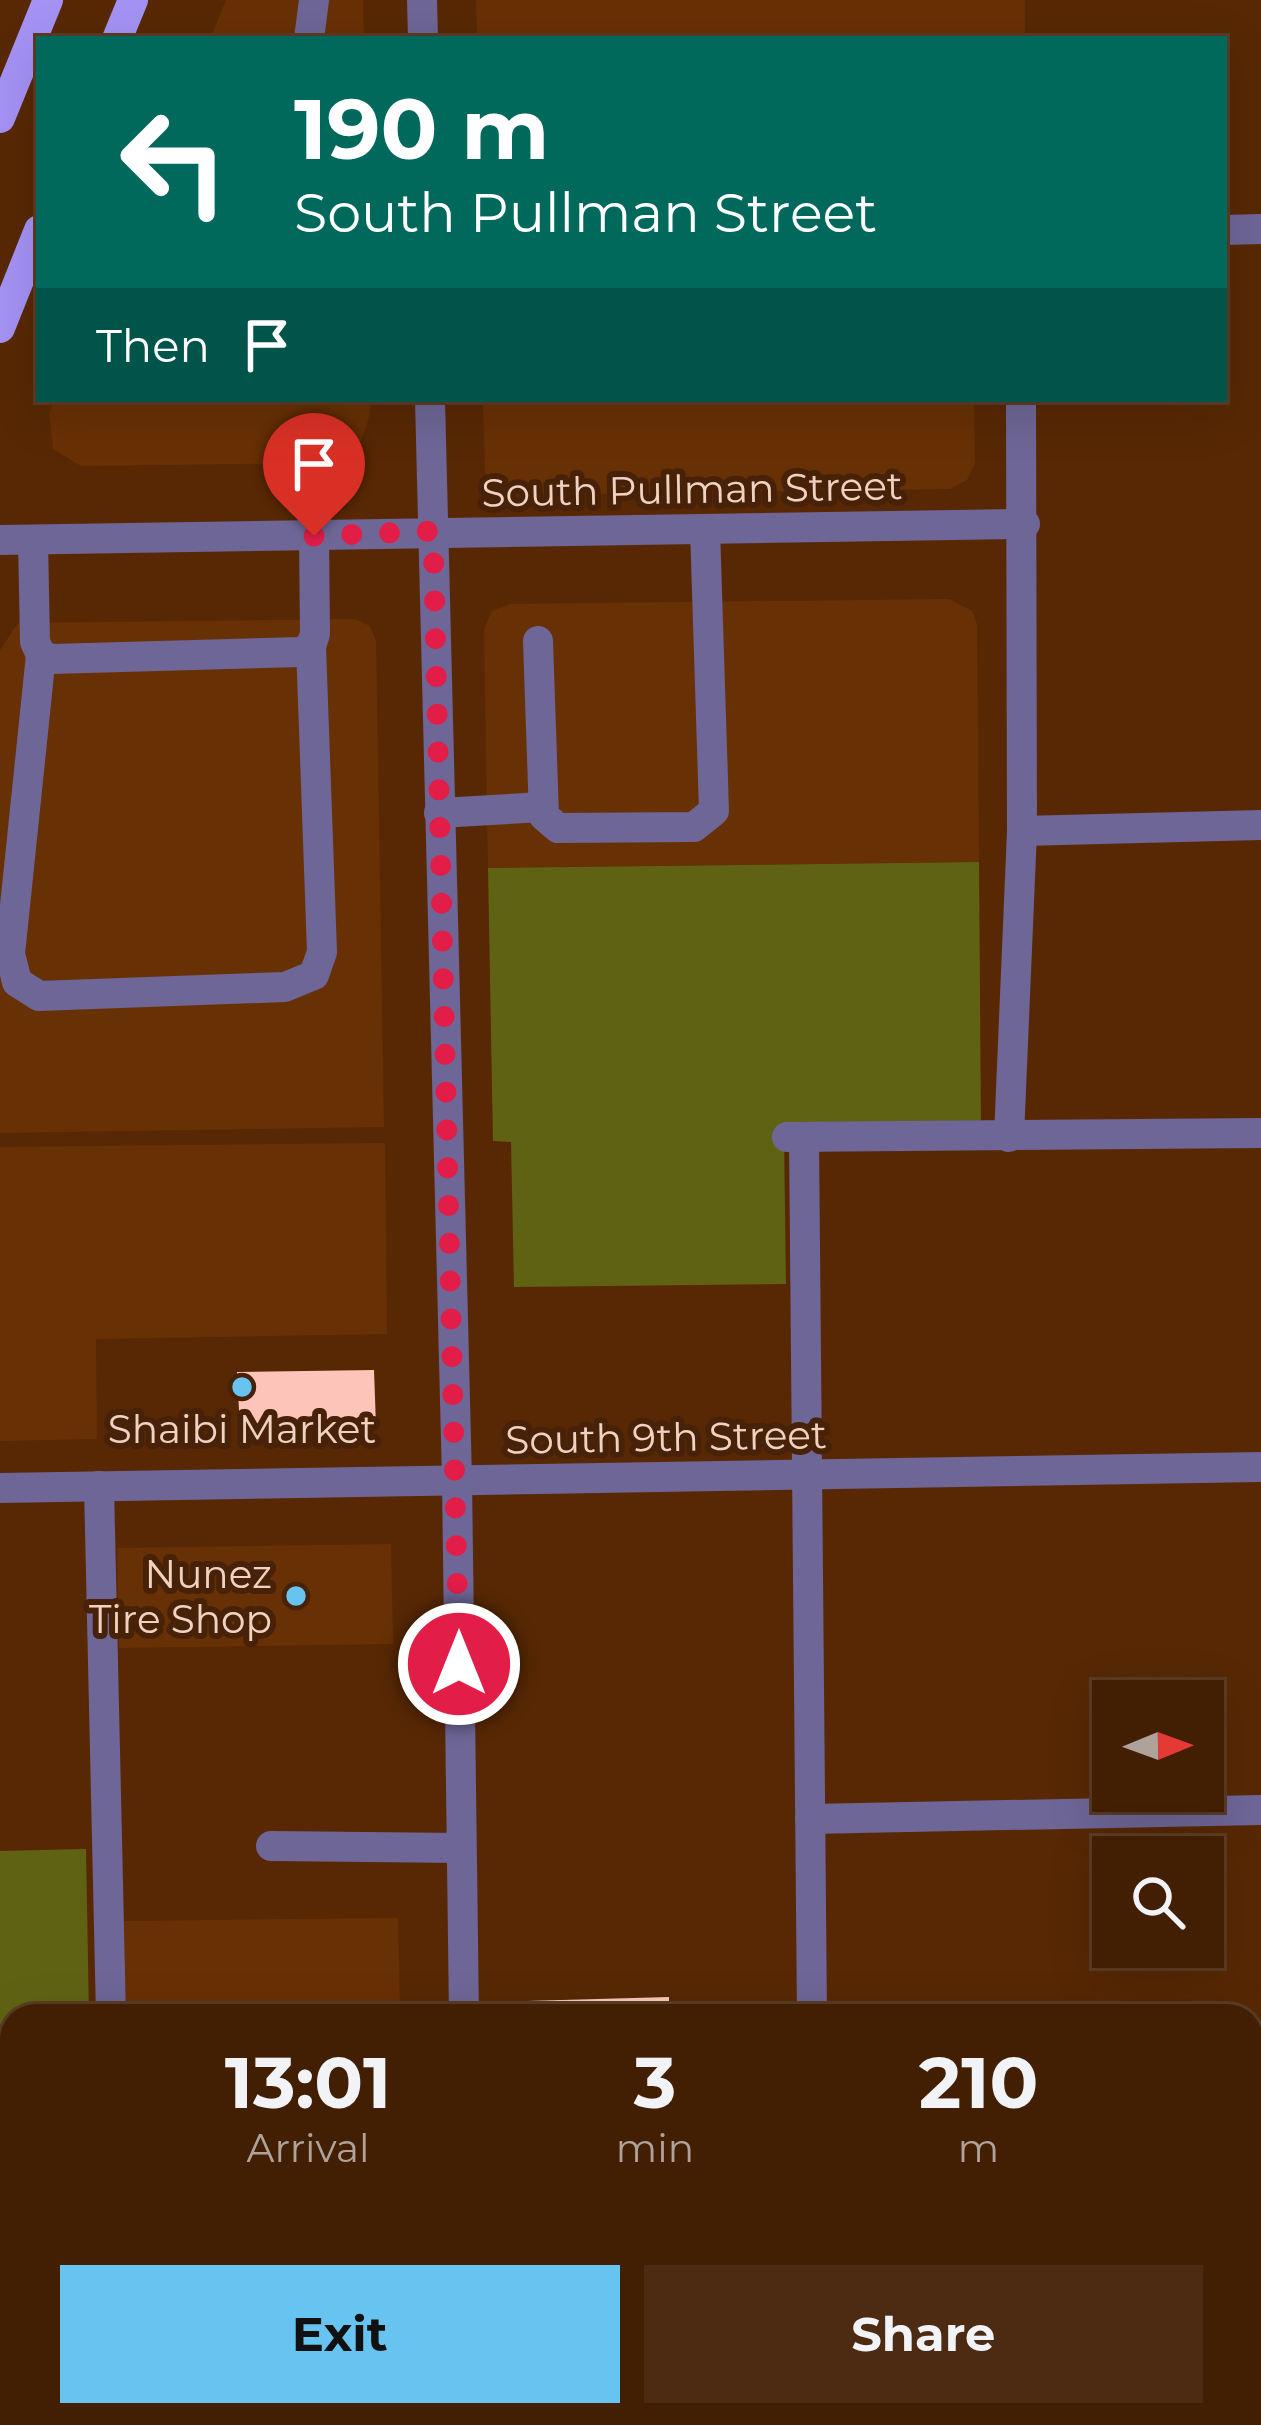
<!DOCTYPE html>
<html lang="en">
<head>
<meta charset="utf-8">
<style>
	:root { --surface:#421e03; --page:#4c2b12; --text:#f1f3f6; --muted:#aea29a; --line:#5a3c25; --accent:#67c4f0 }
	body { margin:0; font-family:Montserrat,sans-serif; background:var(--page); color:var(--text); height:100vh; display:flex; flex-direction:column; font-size:45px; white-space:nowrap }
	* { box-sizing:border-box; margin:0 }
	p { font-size:39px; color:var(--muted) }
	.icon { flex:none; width:66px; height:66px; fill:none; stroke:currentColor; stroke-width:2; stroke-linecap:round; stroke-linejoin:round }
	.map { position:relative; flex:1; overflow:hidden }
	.drawer { position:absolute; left:0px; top:2004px; width:1263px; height:423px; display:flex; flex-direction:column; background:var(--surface); border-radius:36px 36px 0 0; box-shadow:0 12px 48px #0002,0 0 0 3px var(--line) }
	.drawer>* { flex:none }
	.guide { position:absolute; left:36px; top:36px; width:1191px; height:366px; border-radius:0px; box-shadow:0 12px 48px #0002,0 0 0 3px var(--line); background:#00695c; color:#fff; overflow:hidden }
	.needle { width:78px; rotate:89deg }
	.fabs { position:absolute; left:1092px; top:1680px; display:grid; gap:24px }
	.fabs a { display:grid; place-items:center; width:132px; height:132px; border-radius:0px; background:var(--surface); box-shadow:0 12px 48px #0002,0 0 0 3px var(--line); font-size:60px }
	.pin { position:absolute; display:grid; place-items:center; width:102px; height:102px; color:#fff; margin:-123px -51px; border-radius:50% 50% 50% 0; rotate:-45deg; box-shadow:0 0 12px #0007 }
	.pin .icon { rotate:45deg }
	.me { position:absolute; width:132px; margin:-66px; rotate:0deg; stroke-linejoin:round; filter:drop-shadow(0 0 9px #0008) }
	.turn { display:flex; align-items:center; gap:42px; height:252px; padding:0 60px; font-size:54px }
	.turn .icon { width:156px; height:156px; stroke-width:2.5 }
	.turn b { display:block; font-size:84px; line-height:102px }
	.then { display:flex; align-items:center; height:114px; padding:0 60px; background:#0003; gap:24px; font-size:45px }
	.eta { display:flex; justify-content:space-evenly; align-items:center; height:204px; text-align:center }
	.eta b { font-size:72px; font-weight:700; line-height:84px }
	.action { display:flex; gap:24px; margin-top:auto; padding:24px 60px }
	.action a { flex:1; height:138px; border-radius:0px; background:var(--accent); color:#111; font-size:48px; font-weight:700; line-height:138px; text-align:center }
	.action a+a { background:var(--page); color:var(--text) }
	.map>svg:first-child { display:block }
	.built { fill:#683005 }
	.green { fill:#606213 }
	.building { fill:#fdc5ba }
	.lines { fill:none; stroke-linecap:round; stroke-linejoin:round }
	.minor { stroke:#6e6696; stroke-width:30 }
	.major { stroke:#a492f4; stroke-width:30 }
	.route { stroke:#e11d48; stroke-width:21; stroke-dasharray:0 37.8 }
	.poi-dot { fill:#67c4f0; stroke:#472208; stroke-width:4.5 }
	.labels { text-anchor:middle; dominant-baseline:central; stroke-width:12; stroke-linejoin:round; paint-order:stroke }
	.street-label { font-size:39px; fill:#f1d2c1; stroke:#472208 }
	.poi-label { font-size:39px; fill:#f1d2c1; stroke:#472208 }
</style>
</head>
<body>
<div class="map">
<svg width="1261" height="2425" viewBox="0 0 1261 2425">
	<rect width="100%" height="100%" fill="#582804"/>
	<g class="built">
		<polygon points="226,0 363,0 364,39 210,39"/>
		<polygon points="476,0 1025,0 1025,39 477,39"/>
		<polygon points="55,399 370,399 370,414 360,444 326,463 81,466 53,449 49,413"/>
		<polygon points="483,399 974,399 975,463 967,480 950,489 512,495 495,489 485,473"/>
		<polygon points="949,599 972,611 977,624 979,862 488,868 484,629 492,611 510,604"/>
		<polygon points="355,619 370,626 376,641 384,1127 0,1133 0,650 18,623"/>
		<polygon points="385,1143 387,1334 96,1339 97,1439 0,1441 0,1147"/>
		<polygon points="391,1544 393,1644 119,1648 117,1548"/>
		<polygon points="398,1918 400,2009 126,2013 124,1921"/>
		<polygon points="12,2256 12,2415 96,2415 96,2425 0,2425 0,2256"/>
		<rect x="133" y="2415" width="274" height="10"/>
	</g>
	<g class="green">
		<polygon points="979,862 981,1135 784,1138 786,1284 514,1287 511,1142 493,1141 488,868"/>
		<polygon points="86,1849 89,2016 12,2016 12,2115 0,2115 0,1851"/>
	</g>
	<g class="building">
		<polygon points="374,1370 376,1426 240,1429 237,1372"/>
		<polygon points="669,1997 669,2016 527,2016 526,2001"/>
		<polygon points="400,2009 400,2016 176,2016 176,2012"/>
		<rect x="534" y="2415" width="272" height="10"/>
	</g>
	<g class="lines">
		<g class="minor">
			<polyline points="422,0 423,39"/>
			<polyline points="309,39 314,0"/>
			<polyline points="1224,230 1261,229"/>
			<polyline points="430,399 457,1480 464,2016"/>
			<polyline points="0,540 1025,524"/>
			<polyline points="33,540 35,642 41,655 52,659 301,652 311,646 315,634 314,536"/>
			<polyline points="538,641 544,816 558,828 694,827 714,811 705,529"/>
			<polyline points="41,655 10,954 17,982 39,996 285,987 314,975 322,952 311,646"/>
			<polyline points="439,813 543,807"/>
			<polyline points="1022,831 1261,825"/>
			<polyline points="787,1137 1261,1133"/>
			<polyline points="804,1137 812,2016"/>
			<polyline points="1009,1137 1022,831 1021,399"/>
			<polyline points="99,1486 111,2016"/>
			<polyline points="0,1488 1261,1467"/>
			<polyline points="810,1819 1261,1810"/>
			<polyline points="271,1846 461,1848"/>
			<polyline points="1251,2167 1261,2167"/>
			<polyline points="0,2188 12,2188"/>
			<polyline points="118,2415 118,2425"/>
			<polyline points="472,2415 473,2425"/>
			<polyline points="821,2415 822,2425"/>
		</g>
		<g class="major">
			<polyline points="117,39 133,0"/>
			<polyline points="0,118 48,0"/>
			<polyline points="0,328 39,230"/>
		</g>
	</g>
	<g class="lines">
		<polyline class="route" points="314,536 433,531 459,1664"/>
	</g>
	<g class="poi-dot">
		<circle cx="242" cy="1387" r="12"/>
		<circle cx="296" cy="1596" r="12"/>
	</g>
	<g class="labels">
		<g class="street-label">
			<text transform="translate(692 489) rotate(-1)">South Pullman Street</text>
			<text transform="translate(666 1437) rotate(-1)">South 9th Street</text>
		</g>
		<g class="poi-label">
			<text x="242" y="1429">Shaibi Market</text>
			<text x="272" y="1574" text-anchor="end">Nunez<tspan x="272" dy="45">Tire Shop</tspan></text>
		</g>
	</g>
</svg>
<div class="fabs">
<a><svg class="needle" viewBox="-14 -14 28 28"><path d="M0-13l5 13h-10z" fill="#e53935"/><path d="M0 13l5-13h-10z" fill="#aea29a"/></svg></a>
<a><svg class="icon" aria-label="search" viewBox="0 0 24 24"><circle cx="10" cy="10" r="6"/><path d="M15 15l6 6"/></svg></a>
</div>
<div class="pin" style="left:314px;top:536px;background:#d93025"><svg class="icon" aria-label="arrive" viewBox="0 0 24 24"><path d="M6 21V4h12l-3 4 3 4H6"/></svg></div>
<svg class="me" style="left:459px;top:1664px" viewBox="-20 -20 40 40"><circle r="17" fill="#e11d48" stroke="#fff" stroke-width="3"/><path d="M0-11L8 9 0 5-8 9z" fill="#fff"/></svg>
<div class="guide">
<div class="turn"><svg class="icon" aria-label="left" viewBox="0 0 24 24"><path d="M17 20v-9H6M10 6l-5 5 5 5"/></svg><div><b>190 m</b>South Pullman Street</div></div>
<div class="then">Then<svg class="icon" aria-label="arrive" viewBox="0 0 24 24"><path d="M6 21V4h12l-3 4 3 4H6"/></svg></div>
</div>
<section class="drawer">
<div class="eta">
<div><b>13:01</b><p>Arrival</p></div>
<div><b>3</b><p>min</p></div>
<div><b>210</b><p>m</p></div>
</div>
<div class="action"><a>Exit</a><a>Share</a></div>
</section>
</div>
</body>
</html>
